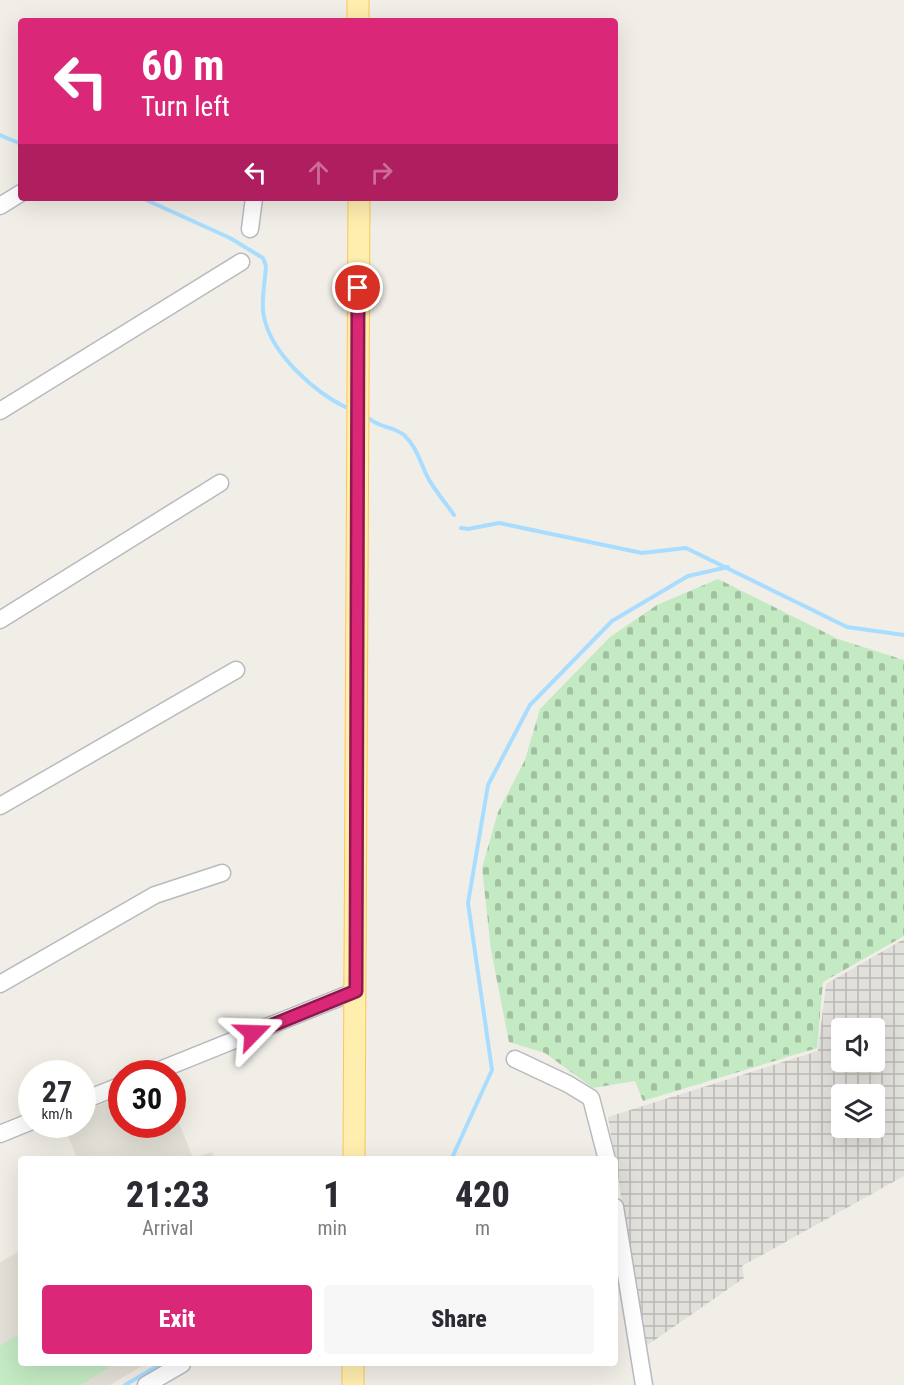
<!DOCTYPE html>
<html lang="en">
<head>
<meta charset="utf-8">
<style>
	:root { --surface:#fff; --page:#f7f7f7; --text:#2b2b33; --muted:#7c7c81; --accent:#db2777 }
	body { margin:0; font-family:"Roboto Condensed",sans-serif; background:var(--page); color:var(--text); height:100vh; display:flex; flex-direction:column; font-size:22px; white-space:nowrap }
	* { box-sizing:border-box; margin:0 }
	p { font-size:20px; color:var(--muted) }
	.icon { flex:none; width:33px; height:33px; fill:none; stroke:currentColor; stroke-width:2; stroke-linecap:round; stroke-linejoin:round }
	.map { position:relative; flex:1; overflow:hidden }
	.details { position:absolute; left:18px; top:1156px; width:600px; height:210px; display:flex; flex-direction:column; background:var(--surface); border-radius:6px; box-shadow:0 6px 24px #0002 }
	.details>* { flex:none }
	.top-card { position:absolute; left:18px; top:18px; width:600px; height:183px; border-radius:6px; box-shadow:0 6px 24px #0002; background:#db2777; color:#fff; overflow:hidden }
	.controls { position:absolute; left:831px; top:1018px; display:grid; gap:12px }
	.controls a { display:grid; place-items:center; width:54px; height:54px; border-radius:6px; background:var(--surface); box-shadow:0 6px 24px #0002; font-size:30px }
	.speed { position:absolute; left:18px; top:1060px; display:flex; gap:12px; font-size:30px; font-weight:700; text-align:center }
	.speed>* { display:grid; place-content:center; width:78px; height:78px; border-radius:50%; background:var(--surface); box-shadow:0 6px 24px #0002; line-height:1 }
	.speed small { font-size:15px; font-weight:400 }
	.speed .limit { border:9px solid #d22; background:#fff; color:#111 }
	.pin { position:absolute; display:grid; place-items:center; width:51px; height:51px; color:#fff; margin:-26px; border:3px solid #fff; border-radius:50%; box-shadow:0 2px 6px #0007 }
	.me { position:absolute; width:66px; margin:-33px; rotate:68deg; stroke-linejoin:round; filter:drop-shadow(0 0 4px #0008) }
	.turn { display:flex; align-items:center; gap:21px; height:126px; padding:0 24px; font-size:27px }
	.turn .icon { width:78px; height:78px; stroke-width:2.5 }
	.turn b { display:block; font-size:42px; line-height:51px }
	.lanes { display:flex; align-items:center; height:57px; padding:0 24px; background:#0003; justify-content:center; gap:30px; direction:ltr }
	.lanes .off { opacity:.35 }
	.eta { display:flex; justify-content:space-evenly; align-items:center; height:102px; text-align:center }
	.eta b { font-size:36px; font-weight:800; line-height:42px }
	.cta { display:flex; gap:12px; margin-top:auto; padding:12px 24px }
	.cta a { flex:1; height:69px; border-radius:6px; background:var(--accent); color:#fff; font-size:24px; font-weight:800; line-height:69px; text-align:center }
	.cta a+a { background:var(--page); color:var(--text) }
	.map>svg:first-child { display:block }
	.industrial { fill:url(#industrial-grid); fill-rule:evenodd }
	.education { fill:#e3e0d7 }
	.green { fill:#c3eac2 }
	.cemetery { fill:url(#cemetery-stones) }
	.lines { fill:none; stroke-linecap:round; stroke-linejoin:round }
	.stream { stroke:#a9ddff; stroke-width:4 }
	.minor-casing { stroke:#b7babe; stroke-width:19 }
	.major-casing { stroke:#fcc655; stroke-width:23 }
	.minor { stroke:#fff; stroke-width:16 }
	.major { stroke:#ffeeae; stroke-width:21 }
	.route-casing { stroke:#8e194d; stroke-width:15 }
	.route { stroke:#db2777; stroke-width:10 }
</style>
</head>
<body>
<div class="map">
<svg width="904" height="1385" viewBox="0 0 904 1385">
	<defs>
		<pattern id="industrial-grid" width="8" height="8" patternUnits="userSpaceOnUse" patternTransform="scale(1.5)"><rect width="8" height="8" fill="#e2e0db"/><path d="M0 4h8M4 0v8" fill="none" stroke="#bab9b5"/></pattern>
		<pattern id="cemetery-stones" width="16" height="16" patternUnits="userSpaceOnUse" patternTransform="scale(1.5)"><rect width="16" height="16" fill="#c3eac2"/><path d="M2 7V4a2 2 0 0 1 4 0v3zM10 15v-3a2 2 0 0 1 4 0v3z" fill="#a2c1a1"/></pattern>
	</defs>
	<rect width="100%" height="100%" fill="#f1eee7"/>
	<path class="industrial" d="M904,939V1176L742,1266L744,1278L646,1346L608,1117L818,1051L826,984ZM842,1029H874V1062H842ZM842,1095H874V1128H842Z"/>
	<g class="education">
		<polygon points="121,1097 122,1125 172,1125 173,1117 176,1116 193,1158 212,1152 215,1159 77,1159 64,1125 82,1125 83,1111"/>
		<polygon points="18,1252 21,1253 21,1364 145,1364 110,1385 0,1385 0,1262"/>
	</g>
	<polygon class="green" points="21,1333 21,1364 105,1364 108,1368 81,1385 0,1385 0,1346"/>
	<polygon class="cemetery" points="718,579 838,639 904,660 904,936 823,982 817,1048 643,1101 635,1081 593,1088 545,1053 509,1042 491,950 482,868 498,812 525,760 540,709 610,637 657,605"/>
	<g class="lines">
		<g class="stream">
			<polyline points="0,135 21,144"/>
			<path d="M142,198L230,238L263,258L266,266C265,283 260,305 265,321C274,356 315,392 345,407"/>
			<path d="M370,419C380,428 393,426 404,435C417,447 420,462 427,476C434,490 446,503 454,515"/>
			<polyline points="461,528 468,529 499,523 642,553 686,548 847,627 904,635"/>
			<polyline points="451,1160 492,1070 468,903 488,785 530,705 612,621 688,576 728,567"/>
			<polyline points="125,1385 161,1364"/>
		</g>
		<g class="minor-casing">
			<g id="minor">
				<polyline points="0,206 21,193"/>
				<polyline points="250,229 254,198"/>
				<polyline points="0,411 241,262"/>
				<polyline points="0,620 220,483"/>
				<polyline points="0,806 236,670"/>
				<polyline points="0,984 155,895 222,873"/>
				<polyline points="515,1059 568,1084 591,1098 607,1160"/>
				<polyline points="150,1074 356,991"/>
				<polyline points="82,1101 122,1085"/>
				<polyline points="0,1134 32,1121"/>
				<polyline points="615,1207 644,1385"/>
				<polyline points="146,1385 182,1364"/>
			</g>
		</g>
		<g class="major-casing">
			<g id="major">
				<polyline points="358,0 358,21"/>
				<polyline points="354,1160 359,198"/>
				<polyline points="353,1385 353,1364"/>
			</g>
		</g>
		<use href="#minor" class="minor"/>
		<use href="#major" class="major"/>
	</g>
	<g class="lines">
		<g class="route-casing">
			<polyline id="route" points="253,1033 356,991 358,288"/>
		</g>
		<use href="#route" class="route"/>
	</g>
</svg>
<div class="controls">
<a><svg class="icon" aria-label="sound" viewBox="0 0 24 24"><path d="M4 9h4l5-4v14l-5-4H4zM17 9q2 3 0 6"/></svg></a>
<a><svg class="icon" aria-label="layers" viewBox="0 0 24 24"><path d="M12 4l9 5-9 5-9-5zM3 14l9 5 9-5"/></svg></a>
</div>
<div class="speed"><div>27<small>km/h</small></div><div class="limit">30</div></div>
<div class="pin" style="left:358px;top:288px;background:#d93025"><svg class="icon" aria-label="arrive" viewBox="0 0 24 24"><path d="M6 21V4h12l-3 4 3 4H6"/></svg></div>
<svg class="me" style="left:253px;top:1033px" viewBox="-20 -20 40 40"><path d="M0-17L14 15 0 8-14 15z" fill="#db2777" stroke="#fff" stroke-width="4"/></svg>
<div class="top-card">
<div class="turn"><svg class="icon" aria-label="left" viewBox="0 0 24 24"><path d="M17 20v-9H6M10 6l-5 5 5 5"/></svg><div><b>60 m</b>Turn left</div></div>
<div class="lanes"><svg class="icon" aria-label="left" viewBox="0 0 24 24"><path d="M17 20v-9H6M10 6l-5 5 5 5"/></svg><svg class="icon off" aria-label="ahead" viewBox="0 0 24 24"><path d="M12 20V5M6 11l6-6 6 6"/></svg><svg class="icon off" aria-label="right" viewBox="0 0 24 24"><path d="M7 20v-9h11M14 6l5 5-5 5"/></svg></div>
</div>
<section class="details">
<div class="eta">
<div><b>21:23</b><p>Arrival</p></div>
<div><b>1</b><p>min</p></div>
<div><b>420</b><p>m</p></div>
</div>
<div class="cta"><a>Exit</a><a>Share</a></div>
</section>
</div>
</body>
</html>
